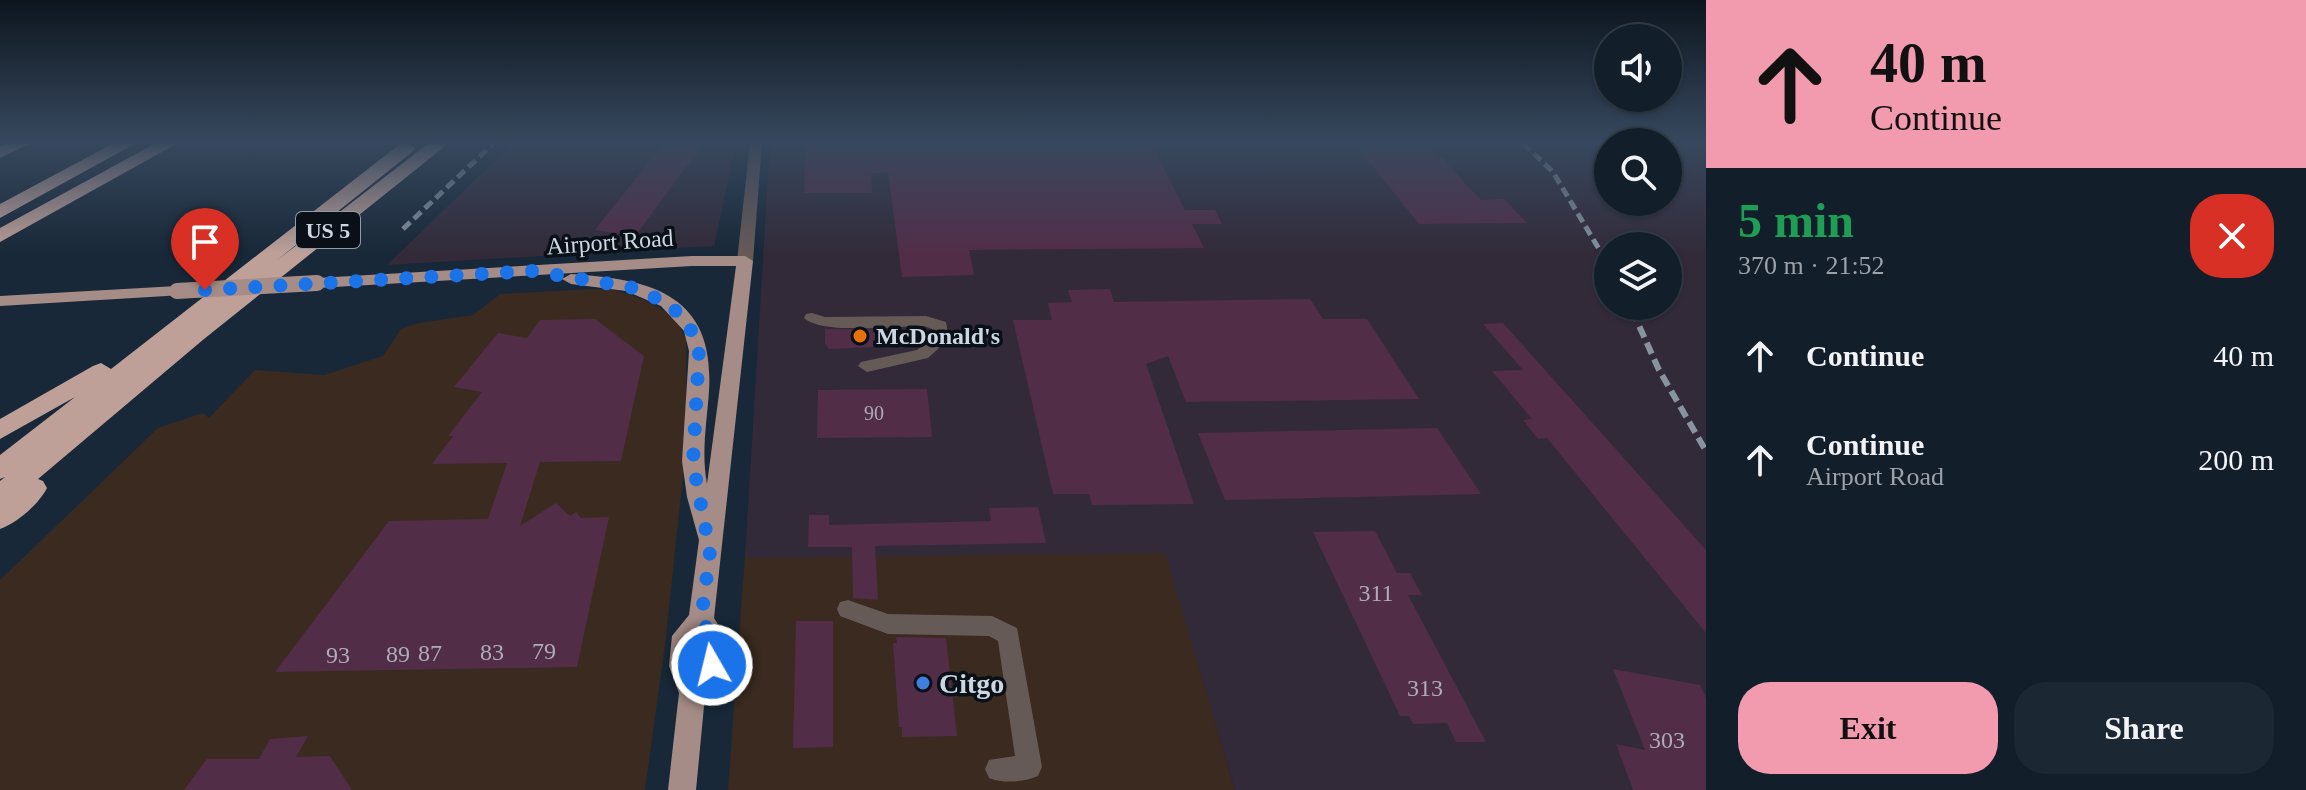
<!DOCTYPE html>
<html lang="en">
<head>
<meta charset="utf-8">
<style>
	:root { --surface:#121e2a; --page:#1b2732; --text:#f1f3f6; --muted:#9ca2a8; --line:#313c47; --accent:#f29aae }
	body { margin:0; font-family:Georgia,serif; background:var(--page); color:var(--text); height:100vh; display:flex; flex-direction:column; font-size:30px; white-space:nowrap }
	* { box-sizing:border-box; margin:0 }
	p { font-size:26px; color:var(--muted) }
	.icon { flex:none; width:44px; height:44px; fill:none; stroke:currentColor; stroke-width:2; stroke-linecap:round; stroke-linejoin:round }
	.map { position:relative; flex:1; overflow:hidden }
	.details { display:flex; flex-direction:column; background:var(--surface); width:600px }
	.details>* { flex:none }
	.hud { background:#f29aae; color:#111; overflow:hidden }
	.controls { position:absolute; left:1594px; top:24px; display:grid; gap:16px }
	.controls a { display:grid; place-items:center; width:88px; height:88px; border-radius:50%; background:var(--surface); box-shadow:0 2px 6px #0004,0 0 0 2px var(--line); font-size:40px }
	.pin { position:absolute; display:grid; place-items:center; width:68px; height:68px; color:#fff; margin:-82px -34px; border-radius:50% 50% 50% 0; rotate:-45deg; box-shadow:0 0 8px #0007 }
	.pin .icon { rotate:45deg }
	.me { position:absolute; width:88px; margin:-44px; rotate:352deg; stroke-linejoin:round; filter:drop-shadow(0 0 6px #0008) }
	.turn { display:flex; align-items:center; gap:28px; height:168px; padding:0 32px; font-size:36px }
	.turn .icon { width:104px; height:104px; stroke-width:2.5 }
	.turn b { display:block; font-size:56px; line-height:68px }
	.round { display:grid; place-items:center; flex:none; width:84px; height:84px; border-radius:32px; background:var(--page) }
	.head { display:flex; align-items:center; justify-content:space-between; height:136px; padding:0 32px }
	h1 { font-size:48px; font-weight:700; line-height:60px; color:#1e9e55 }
	.primary-button { display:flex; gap:16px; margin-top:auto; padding:16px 32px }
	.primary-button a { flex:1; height:92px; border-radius:32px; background:var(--accent); color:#111; font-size:32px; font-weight:700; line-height:92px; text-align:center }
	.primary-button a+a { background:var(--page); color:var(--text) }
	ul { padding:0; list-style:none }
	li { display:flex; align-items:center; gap:24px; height:104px; padding:0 32px }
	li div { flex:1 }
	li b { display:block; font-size:30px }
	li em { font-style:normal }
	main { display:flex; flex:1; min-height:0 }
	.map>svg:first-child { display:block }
	.commercial { fill:#3a2a1f }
	.industrial { fill:#322a39; fill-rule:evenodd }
	.building { fill:#522d48 }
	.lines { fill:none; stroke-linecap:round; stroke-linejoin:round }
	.minor { fill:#665a57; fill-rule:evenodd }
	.major { fill:#a58c86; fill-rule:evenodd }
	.highway { fill:#bea099; fill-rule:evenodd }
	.rail-far1 { stroke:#8794a0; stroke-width:5; stroke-dasharray:10 5; stroke-linecap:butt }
	.rail { stroke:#8794a0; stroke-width:6; stroke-dasharray:12 6; stroke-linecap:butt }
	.major-bridge { stroke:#a58c86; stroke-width:16 }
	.route { stroke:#1a73e8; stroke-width:14; stroke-dasharray:0 25.2 }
	.food-dot { fill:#e8710a; stroke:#091017; stroke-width:3 }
	.shop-dot { fill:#3f7fe0; stroke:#091017; stroke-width:3 }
	.labels { text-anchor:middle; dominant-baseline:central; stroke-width:7; stroke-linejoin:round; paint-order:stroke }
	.number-label { font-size:20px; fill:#aeacbc }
	.shield { fill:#091017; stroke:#929ba5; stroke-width:2 }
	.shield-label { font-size:22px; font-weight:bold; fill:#cdd7e2 }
	.street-label { font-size:24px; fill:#cdd7e2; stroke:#091017 }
	.poi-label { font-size:24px; font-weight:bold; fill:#cdd7e2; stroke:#091017; text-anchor:start }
	.near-number-label { font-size:24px; fill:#aeacbc }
	.near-poi-label { font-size:28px; font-weight:bold; fill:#cdd7e2; stroke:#091017; text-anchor:start }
</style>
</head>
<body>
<main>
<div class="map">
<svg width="1706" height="790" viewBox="0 0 1706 790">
	<rect width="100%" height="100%" fill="#182838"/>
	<g class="commercial">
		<polygon points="765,278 1166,553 1235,790 728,790"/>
		<polygon points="592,289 615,290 645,300 673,316 686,338 686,448 665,645 645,790 0,790 0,580 158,428 203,413 209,418 255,370 324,375 383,356 401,329 419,323 473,315 500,294"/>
	</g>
	<g class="industrial">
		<polygon points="513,143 736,143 714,246 387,265"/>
		<path d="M770,143H1608V202H1668V143H1706V790H1235L1165,553L745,558ZM1608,246H1668V306H1608Z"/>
	</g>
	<g class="building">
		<polygon points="664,143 704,143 635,236 595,230"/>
		<polygon points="806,143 1151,143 1185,210 1215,210 1222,224 1192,224 1204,248 969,250 974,275 902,277 888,172 871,174 872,193 804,193"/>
		<polygon points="1432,148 1481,200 1504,199 1527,223 1419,224 1359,149"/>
		<polygon points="1110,289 1114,302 1310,299 1323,319 1367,319 1419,399 1186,402 1168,356 1146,364 1194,504 1092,505 1089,494 1053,494 1013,320 1052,320 1048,303 1072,302 1068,290"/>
		<polygon points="595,319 644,356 621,461 540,462 520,526 556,503 570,516 576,512 581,518 609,517 577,667 275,672 389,521 488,519 507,463 432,464 453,436 448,436 482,392 454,387 498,333 527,338 540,320"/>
		<polygon points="1503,323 1706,550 1706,633 1547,438 1538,439 1523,420 1532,419 1492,371 1523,370 1483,324"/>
		<polygon points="825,329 895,330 896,346 829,349 825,343"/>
		<polygon points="927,389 932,437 817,438 818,390"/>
		<polygon points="1437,428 1481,494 1225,500 1198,433"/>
		<polygon points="1038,507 1046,543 875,546 878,600 853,598 852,547 808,547 809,515 829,515 829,525 991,521 989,508"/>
		<polygon points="1375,531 1397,573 1410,573 1422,595 1408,595 1486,742 1456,742 1447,723 1413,724 1409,716 1400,716 1313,532"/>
		<polygon points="796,621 833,621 833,747 793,748"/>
		<polygon points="896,637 946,638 957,736 902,737 902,727 899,727 893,643 897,643"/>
		<polygon points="1613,669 1700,685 1706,698 1706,790 1633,790 1616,744 1645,750"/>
		<polygon points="308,736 296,757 330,756 352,790 184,790 207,759 259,759 270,739"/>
	</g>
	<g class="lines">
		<g class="minor">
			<polygon points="750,143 762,143 753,261 745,266 737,261"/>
			<path d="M812,313L825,317L926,316L946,322L949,339L928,358L867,372L858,366L861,362L917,350L932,337V329L924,326C898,326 822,335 804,318L806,314Z"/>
			<path d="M848,600L888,614L992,616L1017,628L1042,767L1038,776C1024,782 1004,784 989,778L985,769L989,760L1015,756L998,641L989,636L888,634L840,616L837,609L840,602Z"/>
		</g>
		<g class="major">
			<path d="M692,256H745L753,261L714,618L728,640L725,665L705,696L696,790H668L679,693L669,666L672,636L689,615L699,540L687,497L682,461L689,351L684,331L661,306L626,291L571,284L562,279L571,274C652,279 715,295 709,391C707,422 701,452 707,484L736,266H692L317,288L308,283L317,278ZM699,638L702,642L699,661L695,667Z"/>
			<polygon points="177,286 186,291 183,295 0,306 0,296"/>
		</g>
		<g class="highway">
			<polygon points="8,143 31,143 0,158 0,147"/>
			<polygon points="114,143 136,143 0,218 0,204"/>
			<polygon points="156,143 178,143 0,242 0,228"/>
			<path d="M407,143L415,148L412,152L276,261L429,143H449L204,339L38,479L43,481L47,488C39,504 17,523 0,529V481L5,477L0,479V455L75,397L0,439V419L93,366L101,363L111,369L400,144Z"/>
		</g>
		<g class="rail-far1">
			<polyline points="1523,143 1553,172 1608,264"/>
			<polyline points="403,229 494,143"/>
			<polyline points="1630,306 1633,312"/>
		</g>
		<polyline class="rail" points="1632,310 1659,370 1706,451"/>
		<polyline class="major-bridge" points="177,291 317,283"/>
	</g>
	<linearGradient id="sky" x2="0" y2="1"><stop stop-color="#0d161f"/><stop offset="0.56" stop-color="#37485e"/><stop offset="1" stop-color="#37485e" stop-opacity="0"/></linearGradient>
	<rect width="1706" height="254" fill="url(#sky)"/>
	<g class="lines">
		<polyline class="route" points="205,290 532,271 630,287 668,303 689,325 699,351 693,463 710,552 701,620 715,640 712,665"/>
	</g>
	<circle class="food-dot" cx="860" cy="336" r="8"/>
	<circle class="shop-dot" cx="923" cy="683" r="8"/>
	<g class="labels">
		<g class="number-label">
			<text x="874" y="413">90</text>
		</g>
		<rect class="shield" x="296" y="212" width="64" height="36" rx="6"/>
		<g class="shield-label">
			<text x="328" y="230">US 5</text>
		</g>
		<g class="street-label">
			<text transform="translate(610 242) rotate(-4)">Airport Road</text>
		</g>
		<g class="poi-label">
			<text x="876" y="336">McDonald's</text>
		</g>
		<g class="near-number-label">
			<text x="1376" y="593">311</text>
			<text x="544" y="651">79</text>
			<text x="492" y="652">83</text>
			<text x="430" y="653">87</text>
			<text x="398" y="654">89</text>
			<text x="338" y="655">93</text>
			<text x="1425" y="688">313</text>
			<text x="1667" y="740">303</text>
		</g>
		<g class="near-poi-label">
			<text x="939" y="683">Citgo</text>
		</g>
	</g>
</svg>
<div class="controls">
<a><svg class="icon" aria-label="sound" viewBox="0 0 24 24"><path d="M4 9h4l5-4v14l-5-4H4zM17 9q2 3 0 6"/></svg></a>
<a><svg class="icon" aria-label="search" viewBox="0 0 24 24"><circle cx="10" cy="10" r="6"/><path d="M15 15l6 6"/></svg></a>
<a><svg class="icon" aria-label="layers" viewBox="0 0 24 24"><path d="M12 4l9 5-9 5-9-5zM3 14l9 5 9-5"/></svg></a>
</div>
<div class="pin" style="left:205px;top:290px;background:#d93025"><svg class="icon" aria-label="arrive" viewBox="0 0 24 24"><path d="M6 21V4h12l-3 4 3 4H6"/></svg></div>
<svg class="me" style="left:712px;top:665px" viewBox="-20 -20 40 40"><circle r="17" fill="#1a73e8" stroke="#fff" stroke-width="3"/><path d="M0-11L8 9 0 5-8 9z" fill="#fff"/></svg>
</div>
<section class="details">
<div class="hud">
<div class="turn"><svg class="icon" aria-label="ahead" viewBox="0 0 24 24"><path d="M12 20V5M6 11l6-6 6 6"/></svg><div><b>40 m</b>Continue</div></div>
</div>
<div class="head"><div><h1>5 min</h1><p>370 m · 21:52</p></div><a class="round" style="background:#d93025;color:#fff"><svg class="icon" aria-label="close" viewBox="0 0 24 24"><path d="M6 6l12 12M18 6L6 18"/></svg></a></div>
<ul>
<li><svg class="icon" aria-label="ahead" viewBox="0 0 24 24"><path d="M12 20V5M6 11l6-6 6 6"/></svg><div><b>Continue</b></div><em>40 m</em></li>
<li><svg class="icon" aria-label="ahead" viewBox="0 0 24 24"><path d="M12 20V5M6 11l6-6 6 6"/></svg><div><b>Continue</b><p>Airport Road</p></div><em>200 m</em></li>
</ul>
<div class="primary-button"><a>Exit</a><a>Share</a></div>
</section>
</main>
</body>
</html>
